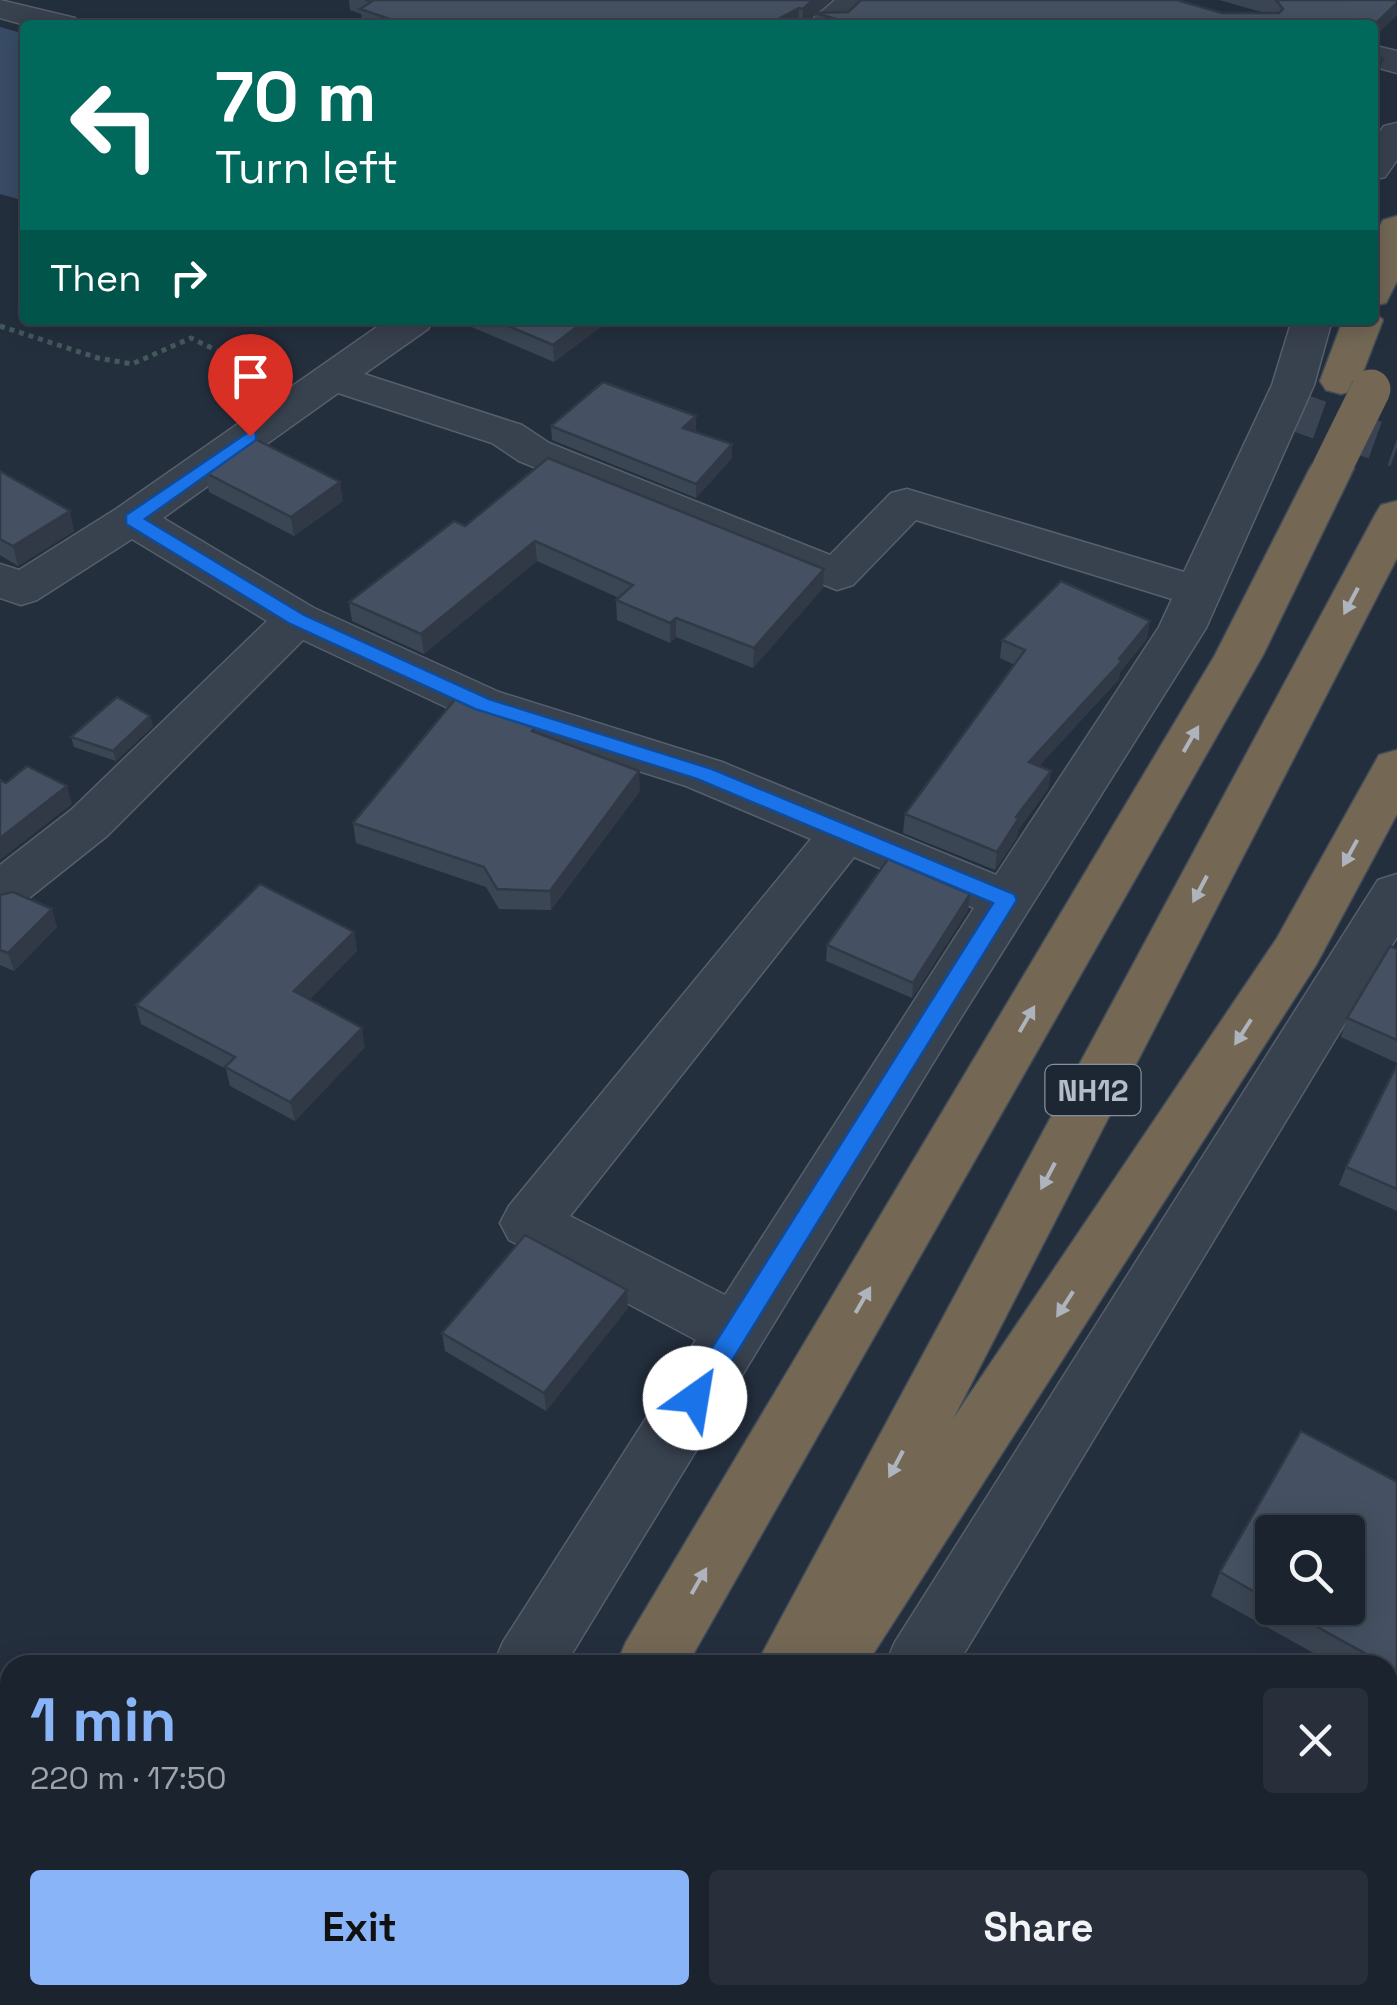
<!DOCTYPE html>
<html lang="en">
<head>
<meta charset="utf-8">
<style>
	:root { --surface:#1b232e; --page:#282f3a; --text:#f1f3f6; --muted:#a0a4aa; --line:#39404a; --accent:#8ab4f8 }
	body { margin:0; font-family:"Space Grotesk",sans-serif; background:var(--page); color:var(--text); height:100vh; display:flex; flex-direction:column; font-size:38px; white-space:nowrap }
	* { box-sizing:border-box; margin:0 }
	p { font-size:32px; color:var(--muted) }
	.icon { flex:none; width:55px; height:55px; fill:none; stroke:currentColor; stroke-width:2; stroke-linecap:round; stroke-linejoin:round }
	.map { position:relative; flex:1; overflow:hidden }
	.drawer { position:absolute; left:0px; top:1655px; width:1398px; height:350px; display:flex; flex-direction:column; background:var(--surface); border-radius:30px 30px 0 0; box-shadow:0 5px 25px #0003,0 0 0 2px var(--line) }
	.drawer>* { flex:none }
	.guide { position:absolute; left:20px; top:20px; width:1358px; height:305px; border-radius:10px; box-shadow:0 5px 25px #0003,0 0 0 2px var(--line); background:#00695c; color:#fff; overflow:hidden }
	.buttons { position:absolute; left:1255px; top:1515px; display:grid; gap:20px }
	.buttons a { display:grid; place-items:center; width:110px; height:110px; border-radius:10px; background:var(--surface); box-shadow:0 5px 25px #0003,0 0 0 2px var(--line); font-size:50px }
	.pin { position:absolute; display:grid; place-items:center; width:85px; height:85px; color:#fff; margin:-102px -42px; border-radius:50% 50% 50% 0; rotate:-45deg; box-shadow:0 0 10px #0007 }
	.pin .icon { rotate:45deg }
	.me { position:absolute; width:110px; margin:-55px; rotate:32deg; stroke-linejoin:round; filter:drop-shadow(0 0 8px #0008) }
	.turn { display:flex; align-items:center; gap:35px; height:210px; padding:0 30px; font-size:45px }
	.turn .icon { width:130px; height:130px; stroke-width:2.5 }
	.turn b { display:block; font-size:70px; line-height:85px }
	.then { display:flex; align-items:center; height:95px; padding:0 30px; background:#0003; gap:20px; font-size:38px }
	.round { display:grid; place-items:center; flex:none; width:105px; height:105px; border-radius:10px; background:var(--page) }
	.summary { display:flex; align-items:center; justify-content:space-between; height:170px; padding:0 30px }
	h1 { font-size:60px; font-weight:700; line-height:75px; color:var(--accent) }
	.action { display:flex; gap:20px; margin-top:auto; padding:20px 30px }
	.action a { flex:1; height:115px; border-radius:10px; background:var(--accent); color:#111; font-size:40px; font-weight:700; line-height:115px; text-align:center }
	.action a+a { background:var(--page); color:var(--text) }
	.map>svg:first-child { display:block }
	.water { fill:#394c67 }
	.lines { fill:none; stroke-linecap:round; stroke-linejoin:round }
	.minor-tunnel { stroke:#3a4453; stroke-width:39; stroke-dasharray:39 20; stroke-linecap:butt }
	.minor-casing { stroke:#565f6c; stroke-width:3 }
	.highway-casing { stroke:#434c59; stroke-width:3 }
	.path { stroke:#44595c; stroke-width:5; stroke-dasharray:5 5; stroke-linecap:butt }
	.minor { fill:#38414e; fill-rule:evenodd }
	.highway { fill:#746855; fill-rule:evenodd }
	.highway-bridge-casing { stroke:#434c59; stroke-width:40; stroke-linecap:butt }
	.highway-bridge { stroke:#746855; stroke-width:39 }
	.wall { fill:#3b4654; fill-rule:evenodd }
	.shaded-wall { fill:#303945 }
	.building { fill:#455162; stroke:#303945; stroke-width:2.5 }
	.oneway { fill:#aeb4bd }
	.route { fill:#1a73e8; stroke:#114b97; stroke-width:2.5 }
	.labels { text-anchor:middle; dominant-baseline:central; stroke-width:9; stroke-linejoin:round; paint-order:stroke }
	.shield { fill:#1d2633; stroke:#878f9c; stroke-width:2.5 }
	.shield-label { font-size:30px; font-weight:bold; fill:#b4bcc9 }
</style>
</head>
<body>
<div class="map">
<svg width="1397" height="2005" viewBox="0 0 1397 2005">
	<rect width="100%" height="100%" fill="#242f3e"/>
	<polygon class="water" points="0,27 25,34 25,201 0,194"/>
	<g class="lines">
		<polyline class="minor-tunnel" points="1283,407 1397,448"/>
		<g class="minor-casing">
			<g id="minor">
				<polygon points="0,0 75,18 80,25 25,25 0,18"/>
				<polygon points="835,0 874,0 845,25 806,25"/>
				<polygon points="1372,45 1397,51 1397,73 1372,66"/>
				<polygon points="1397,123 1397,160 1385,177 1372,180 1372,142 1384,126"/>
				<path d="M387,320H434L428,329L364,374L522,425L549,443L830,555L891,493L907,489L1184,572L1272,385L1292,320H1332L1314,385L1206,628L955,1027L565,1665H493L503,1642L696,1340L509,1240L500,1223L509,1206L811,839L686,786L465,716L303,640L107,836L19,906L0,912V865L71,810L267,621L132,539L37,600L21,605L0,598V564L19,570L116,509ZM338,393L492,443L519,461L837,590L853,585L916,520L1172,599L1159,627L996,875L722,762L499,692L314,608L163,518ZM854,857L974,908L725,1295L570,1216Z"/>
				<polygon points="1397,874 1397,937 957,1665 885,1665 895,1642 1378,880"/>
				<polygon points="279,1995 358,1995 354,2005 275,2005"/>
				<polygon points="697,1995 774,1995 770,2005 693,2005"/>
			</g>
		</g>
		<g class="highway-casing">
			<g id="highway">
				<polygon points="1397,216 1397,281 1386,303 1372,306 1372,241 1383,220"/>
				<polygon points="1372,310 1383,320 1356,390 1341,394 1326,390 1320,381 1343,320 1372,320"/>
				<polygon points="1332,455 1348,459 1354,468 1263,655 687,1665 616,1665 626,1642 1215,655 1310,468 1316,459"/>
				<polygon points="1397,501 1397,558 953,1419 1277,938 1379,755 1397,750 1397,814 1316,965 866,1665 756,1665 1375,515 1381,505"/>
				<polygon points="418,1995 495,1995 491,2005 414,2005"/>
				<polygon points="576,1995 654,1995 650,2005 572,2005"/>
			</g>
		</g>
		<polyline class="path" points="0,326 98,358 132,364 191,338 255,369"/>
		<use href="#minor" class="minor"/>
		<use href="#highway" class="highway"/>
		<g class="highway-bridge-casing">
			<polyline id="highway-bridge" points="1332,468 1371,389"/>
		</g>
		<use href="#highway-bridge" class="highway-bridge"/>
	</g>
	<g class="wall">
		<polygon points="349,0 831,0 817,13 1265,13 1219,0 1397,0 1397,15 1372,39 1372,25 815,25 815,14 803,25 363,25 361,14 350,10"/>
		<polygon points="455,320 610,320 554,362"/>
		<polygon points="551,426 696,430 694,431 732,458 696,498 552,440"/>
		<polygon points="0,471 74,531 18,566 0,555"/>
		<polygon points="206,473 343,501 294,536 209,492"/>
		<polygon points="465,526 824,569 823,588 753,668 676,637 670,643 617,620 616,600 619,598 537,561 424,654 352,621 349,602"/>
		<polygon points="1147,639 1120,672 1119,679 1039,766 1051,771 1048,789 1018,830 1017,837 995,870 903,833 905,814 1015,665 1000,658 1002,640"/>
		<polygon points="153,726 116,761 74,747 71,737"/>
		<polygon points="539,734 640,791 551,910 499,909 486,887 356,843 353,823"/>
		<polygon points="970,894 968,910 912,998 826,961 827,945"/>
		<polygon points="0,895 57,927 14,971 0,965"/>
		<polygon points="354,932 357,951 309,1000 365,1047 295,1121 230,1086 226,1069 141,1024 136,1005"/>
		<polygon points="1397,949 1397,1063 1341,1037 1347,1018"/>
		<polygon points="1397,1065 1397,1211 1339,1185 1346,1167"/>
		<polygon points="628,1308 546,1411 445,1351 442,1333"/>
		<path d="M1301,1431L1397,1482V1700L1388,1695V1665H1335L1211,1596L1220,1572ZM1272,1532H1348V1608H1272Z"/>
	</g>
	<g class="shaded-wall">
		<polygon points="813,0 831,0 802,25 803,9"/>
		<polygon points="1397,3 1397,15 1372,39 1372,27"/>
		<polygon points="799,8 798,24 796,25 767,25"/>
		<polygon points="1383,59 1379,75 1372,83 1372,71"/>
		<polygon points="586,320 610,320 554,362 553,345"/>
		<polygon points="696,416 696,430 683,442 683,428"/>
		<polygon points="732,444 732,458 696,498 696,484"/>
		<polygon points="340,482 343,501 294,536 291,517"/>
		<polygon points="70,511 74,531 18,566 13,546"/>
		<polygon points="535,541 537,561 424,654 421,634"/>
		<polygon points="824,569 823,588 753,668 754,648"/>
		<polygon points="676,618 676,637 670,643 670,623"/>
		<polygon points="1150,621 1147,639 1120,672 1119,679 1026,780 1029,762 1119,659"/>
		<polygon points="150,716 153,726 116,761 113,751"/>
		<polygon points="639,771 640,791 551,910 550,891"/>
		<polygon points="1051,771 1048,789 1018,830 1017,837 995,870 997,852 1016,817"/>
		<polygon points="67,786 72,804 0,860 0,838"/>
		<polygon points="970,894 968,910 912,998 913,983"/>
		<polygon points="52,909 57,927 14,971 8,953"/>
		<polygon points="354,932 357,951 298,1011 294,991"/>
		<polygon points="362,1028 365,1047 295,1121 290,1102"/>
		<polygon points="627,1290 628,1308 546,1411 544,1393"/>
	</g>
	<g class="building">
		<polygon points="366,0 813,0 803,9 799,8 767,25 407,25 360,9 371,2"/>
		<polygon points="861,0 1177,0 1222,13 1279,13 1283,9 1276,0 1397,0 1397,3 1372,27 1372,25 857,25 815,13 848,12"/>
		<polygon points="1372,54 1383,59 1372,71"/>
		<polygon points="494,320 586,320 553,345"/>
		<polygon points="603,382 696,416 683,428 732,444 696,484 551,426"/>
		<polygon points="255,439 340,482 291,517 206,473"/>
		<polygon points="548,458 824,569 754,648 676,618 670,623 616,600 633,585 535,541 421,634 349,602 454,521 465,526"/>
		<polygon points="0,471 70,511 13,546 0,539"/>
		<polygon points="1061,581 1150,621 1119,659 1122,661 1029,762 1051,771 1016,817 1019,818 997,852 905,814 1025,650 1002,640"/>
		<polygon points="117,697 150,716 113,751 71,737"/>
		<polygon points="457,697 539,724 532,731 639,771 550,891 497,889 484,867 353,823"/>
		<polygon points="27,766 67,786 0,838 0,780 6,783"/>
		<polygon points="888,859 970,894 913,983 827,945"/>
		<polygon points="260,884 354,932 294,991 362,1028 290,1102 225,1067 235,1057 136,1005"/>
		<polygon points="13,892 52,909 8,953 0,950 0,895"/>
		<polygon points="1390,946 1397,949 1397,1040 1347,1018"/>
		<polygon points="1397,1065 1397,1189 1346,1167"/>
		<polygon points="525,1235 627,1290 544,1393 442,1333"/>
		<polygon points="1301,1431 1397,1482 1397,1671 1283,1608 1348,1608 1348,1532 1272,1532 1272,1602 1220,1572"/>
	</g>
	<defs><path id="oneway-solid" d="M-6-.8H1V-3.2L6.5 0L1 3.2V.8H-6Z" transform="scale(2.5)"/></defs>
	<g class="oneway">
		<use href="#oneway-solid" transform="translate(1351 601) rotate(118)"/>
		<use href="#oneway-solid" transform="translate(1191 739) rotate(-60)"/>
		<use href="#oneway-solid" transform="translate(1350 853) rotate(119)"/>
		<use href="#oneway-solid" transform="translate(1200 889) rotate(118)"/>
		<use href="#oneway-solid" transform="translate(1027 1019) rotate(-60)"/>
		<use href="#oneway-solid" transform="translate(1243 1032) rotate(123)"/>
		<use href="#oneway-solid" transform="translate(1048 1176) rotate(118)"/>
		<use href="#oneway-solid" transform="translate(863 1300) rotate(-60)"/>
		<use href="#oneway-solid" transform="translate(1065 1304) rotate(123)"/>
		<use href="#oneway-solid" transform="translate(896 1464) rotate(118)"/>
		<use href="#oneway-solid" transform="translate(699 1581) rotate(-60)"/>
	</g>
	<polygon class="route" points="250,431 256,433 256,440 145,519 304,615 489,699 712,769 1014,894 1017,900 704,1406 695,1409 686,1406 682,1398 686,1389 993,903 697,779 475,709 290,624 126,524 126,515"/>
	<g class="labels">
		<rect class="shield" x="1045.5" y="1065" width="95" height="50" rx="8"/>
		<g class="shield-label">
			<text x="1093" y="1090">NH12</text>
		</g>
	</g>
</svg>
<div class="buttons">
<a><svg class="icon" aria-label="search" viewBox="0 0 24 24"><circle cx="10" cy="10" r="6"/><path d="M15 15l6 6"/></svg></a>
</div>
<div class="pin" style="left:250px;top:436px;background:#d93025"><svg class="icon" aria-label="arrive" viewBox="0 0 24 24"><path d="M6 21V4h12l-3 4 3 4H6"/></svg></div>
<svg class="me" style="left:695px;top:1398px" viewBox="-20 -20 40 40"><circle r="19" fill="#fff"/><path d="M0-13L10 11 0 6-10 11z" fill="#1a73e8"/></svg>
<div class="guide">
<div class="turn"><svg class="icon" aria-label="left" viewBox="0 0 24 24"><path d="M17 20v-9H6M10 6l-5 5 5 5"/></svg><div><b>70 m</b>Turn left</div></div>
<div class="then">Then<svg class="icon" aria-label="right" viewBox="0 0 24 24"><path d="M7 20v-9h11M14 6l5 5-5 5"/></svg></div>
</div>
<section class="drawer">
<div class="summary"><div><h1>1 min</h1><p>220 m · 17:50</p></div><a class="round"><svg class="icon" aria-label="close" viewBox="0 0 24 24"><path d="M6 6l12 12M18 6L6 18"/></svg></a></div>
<div class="action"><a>Exit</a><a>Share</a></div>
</section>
</div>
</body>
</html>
